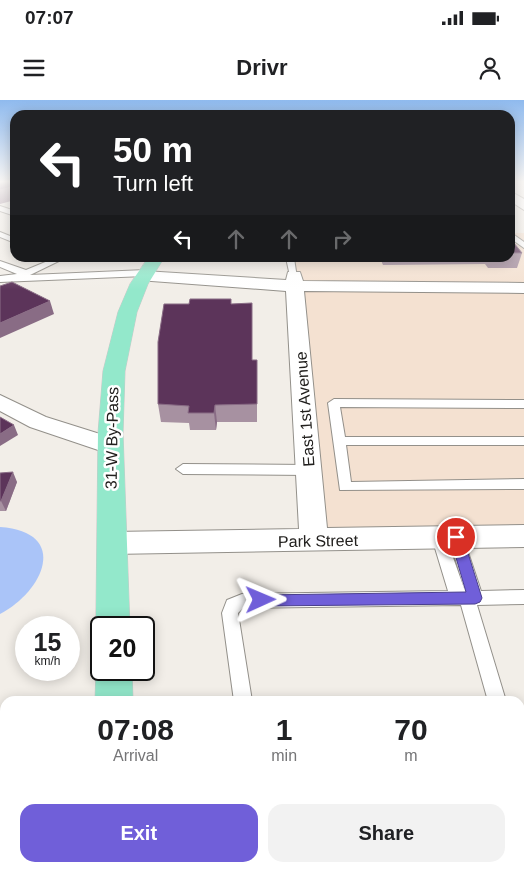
<!DOCTYPE html>
<html lang="en">
<head>
<meta charset="utf-8">
<style>
	:root { --surface:#fff; --page:#f2f2f2; --text:#202124; --muted:#757577; --accent:#705fd9 }
	body { margin:0; font-family:Helvetica,sans-serif; background:var(--page); color:var(--text); height:100vh; display:flex; flex-direction:column; font-size:19px; white-space:nowrap }
	* { box-sizing:border-box; margin:0 }
	p { font-size:16px; color:var(--muted) }
	.icon { flex:none; width:28px; height:28px; fill:none; stroke:currentColor; stroke-width:2; stroke-linecap:round; stroke-linejoin:round }
	.map { position:relative; flex:1; overflow:hidden }
	.side { position:absolute; left:0px; top:596px; width:525px; height:176px; display:flex; flex-direction:column; background:var(--surface); border-radius:15px 15px 0 0; box-shadow:0 2px 12px #0003 }
	.side>* { flex:none }
	.guide { position:absolute; left:10px; top:10px; width:505px; height:152px; border-radius:15px; box-shadow:0 2px 12px #0003; background:#202124; color:#fff; overflow:hidden }
	.speed { position:absolute; left:15px; top:516px; display:flex; gap:10px; font-size:25px; font-weight:700; text-align:center }
	.speed>* { display:grid; place-content:center; width:65px; height:65px; border-radius:50%; background:var(--surface); box-shadow:0 2px 12px #0003; line-height:1 }
	.speed small { font-size:12px; font-weight:400 }
	.speed .limit { border:2px solid #111; border-radius:8px; background:#fff; color:#111 }
	.pin { position:absolute; display:grid; place-items:center; width:42px; height:42px; color:#fff; margin:-21px; border:2px solid #fff; border-radius:50%; box-shadow:0 1px 5px #0007 }
	.me { position:absolute; width:55px; margin:-28px; rotate:89deg; stroke-linejoin:round; filter:drop-shadow(0 0 4px #0008) }
	.turn { display:flex; align-items:center; gap:18px; height:105px; padding:0 20px; font-size:22px }
	.turn .icon { width:65px; height:65px; stroke-width:2.5 }
	.turn b { display:block; font-size:35px; line-height:42px }
	.lanes { display:flex; align-items:center; height:48px; padding:0 20px; background:#0003; justify-content:center; gap:25px; direction:ltr }
	.lanes .off { opacity:.35 }
	.eta { display:flex; justify-content:space-evenly; align-items:center; height:85px; text-align:center }
	.eta b { font-size:30px; font-weight:700; line-height:35px }
	.cta { display:flex; gap:10px; margin-top:auto; padding:10px 20px }
	.cta a { flex:1; height:58px; border-radius:15px; background:var(--accent); color:#fff; font-size:20px; font-weight:700; line-height:58px; text-align:center }
	.cta a+a { background:var(--page); color:var(--text) }
	.status { display:flex; justify-content:space-between; align-items:center; height:35px; padding:0 25px; background:var(--surface); direction:ltr }
	.status svg { height:14px; fill:currentColor }
	header { display:flex; justify-content:space-between; align-items:center; height:65px; padding:0 20px; background:var(--surface); font-size:22px; font-weight:700 }
	.map>svg:first-child { display:block }
	.medical { fill:#f4e1d1 }
	.water { fill:#aac4f8 }
	.lines { fill:none; stroke-linecap:round; stroke-linejoin:round }
	.lane-casing { stroke:#93908a; stroke-width:2 }
	.street-casing { stroke:#93908a; stroke-width:2 }
	.primary-casing { stroke:#cac9c9; stroke-width:1 }
	.lane { fill:#fff; fill-rule:evenodd }
	.street { fill:#fff; fill-rule:evenodd }
	.primary { fill:#93e8cb; fill-rule:evenodd }
	.wall { fill:#a791a1 }
	.shaded-wall { fill:#896c85 }
	.building { fill:#5c345a; stroke:#896c85 }
	.route { fill:#705fd9; stroke:#493e8d }
	.labels { text-anchor:middle; dominant-baseline:central; stroke-width:5; stroke-linejoin:round; paint-order:stroke }
	.street-label { font-size:16px; fill:#22201e; stroke:#fff }
</style>
</head>
<body>
<div class="status"><b>07:07</b><svg viewBox="0 0 49 12"><path d="M0 12V9h3v3zM5 12V6h3v6zM10 12V3h3v9zM15 12V0h3v12zM26 1h20v11H26zM47 4h2v5h-2z"/></svg></div>
<header><svg class="icon" aria-label="menu" viewBox="0 0 24 24"><path d="M4 6h16M4 12h16M4 18h16"/></svg>Drivr<svg class="icon" aria-label="person" viewBox="0 0 24 24"><circle cx="12" cy="8" r="4"/><path d="M4 21q1-7 8-7t8 7"/></svg></header>
<div class="map">
<svg width="524" height="772" viewBox="0 0 524 772">
	<rect width="100%" height="100%" fill="#f2eee8"/>
	<polygon class="medical" points="510,133 524,133 524,437 314,441 289,158 510,158"/>
	<path class="water" d="M0,427C70,432 44,491 0,514Z"/>
	<g class="lines">
		<g class="lane-casing">
			<g id="lane">
				<polygon points="0,106 15,111 15,116 0,111"/>
				<polygon points="0,132 15,138 15,143 0,137"/>
				<polygon points="510,132 524,142 524,148 510,138"/>
				<polygon points="55,158 65,158 30,175 145,170 149,173 145,176 0,182 0,176 17,174 0,167 0,161 26,170"/>
				<polygon points="286,158 294,158 297,178 290,176"/>
				<polygon points="334,299 524,300 524,308 340,307 345,337 524,337 524,345 346,345 351,382 524,379 524,389 340,390 328,303"/>
				<polygon points="183,364 309,365 316,370 309,375 183,374 176,369"/>
				<polygon points="456,431 461,433 463,437 481,491 524,490 524,504 477,505 506,601 488,601 461,505 243,508 238,513 252,601 234,601 222,513 227,500 242,494 448,491 432,438 434,434 444,434 446,438 465,491 449,437 451,433"/>
				<polygon points="520,670 524,671 524,704 520,702"/>
			</g>
		</g>
		<g class="street-casing">
			<g id="street">
				<polygon points="510,91 524,99 524,110 510,101"/>
				<polygon points="144,171 286,180 288,172 300,172 303,181 524,183 524,193 304,191 327,428 524,425 524,447 112,454 102,451 98,443 102,435 112,432 299,429 286,191 138,180 136,176 138,172"/>
				<polygon points="0,295 46,317 119,340 122,346 119,352 110,354 30,327 0,311"/>
			</g>
		</g>
		<g class="primary-casing">
			<g id="primary">
				<polygon points="148,158 164,158 148,184 137,212 125,271 123,333 130,528 101,528 101,539 96,528 96,511 98,333 103,271 118,212 130,184"/>
				<polygon points="101,558 101,570 132,570 133,601 95,601 96,570"/>
				<rect x="94" y="768" width="46" height="4"/>
			</g>
		</g>
		<use href="#lane" class="lane"/>
		<use href="#street" class="street"/>
		<use href="#primary" class="primary"/>
	</g>
	<g class="wall">
		<polygon points="510,138 522,153 517,168 488,168 485,164 383,165 380,158 510,158"/>
		<polygon points="189,204 231,204 252,260 257,260 257,322 217,322 216,330 190,330 189,323 161,322 158,304"/>
		<polygon points="0,373 17,382 6,411 0,411"/>
	</g>
	<g class="shaded-wall">
		<polygon points="15,86 15,100 0,104 0,90"/>
		<polygon points="50,201 54,214 0,238 0,223"/>
		<polygon points="215,305 217,322 216,330 214,313"/>
		<polygon points="14,325 18,335 0,346 0,334"/>
		<polygon points="13,372 17,382 6,411 1,401"/>
	</g>
	<g class="building">
		<polygon points="0,82 15,82 15,86 0,90"/>
		<polygon points="510,138 522,153 510,153"/>
		<polygon points="12,182 50,201 0,223 0,186"/>
		<polygon points="190,199 231,199 231,204 252,203 252,260 257,260 257,304 215,305 214,313 188,313 189,306 158,304 158,242 164,204 189,204"/>
		<polygon points="0,317 14,325 0,334"/>
		<polygon points="13,372 1,401 0,401 0,373"/>
	</g>
	<linearGradient id="sky" x2="0" y2="1"><stop stop-color="#8fbaee"/><stop offset="0.43" stop-color="#f9f7f5"/><stop offset="1" stop-color="#f9f7f5" stop-opacity="0"/></linearGradient>
	<rect width="524" height="190" fill="url(#sky)"/>
	<polygon class="route" points="456,433 463,437 482,498 480,502 475,504 261,506 256,504 254,500 256,496 261,495 466,492 450,437"/>
	<g class="labels">
		<g class="street-label">
			<text transform="translate(305 309) rotate(-94)">East 1st Avenue</text>
			<text transform="translate(112 338) rotate(-89)">31-W By-Pass</text>
			<text transform="translate(318 441) rotate(-1)">Park Street</text>
		</g>
	</g>
</svg>
<div class="speed"><div>15<small>km/h</small></div><div class="limit">20</div></div>
<div class="pin" style="left:456px;top:437px;background:#d93025"><svg class="icon" aria-label="arrive" viewBox="0 0 24 24"><path d="M6 21V4h12l-3 4 3 4H6"/></svg></div>
<svg class="me" style="left:261px;top:500px" viewBox="-20 -20 40 40"><path d="M0-17L14 15 0 8-14 15z" fill="#705fd9" stroke="#fff" stroke-width="4"/></svg>
<div class="guide">
<div class="turn"><svg class="icon" aria-label="left" viewBox="0 0 24 24"><path d="M17 20v-9H6M10 6l-5 5 5 5"/></svg><div><b>50 m</b>Turn left</div></div>
<div class="lanes"><svg class="icon" aria-label="left" viewBox="0 0 24 24"><path d="M17 20v-9H6M10 6l-5 5 5 5"/></svg><svg class="icon off" aria-label="ahead" viewBox="0 0 24 24"><path d="M12 20V5M6 11l6-6 6 6"/></svg><svg class="icon off" aria-label="ahead" viewBox="0 0 24 24"><path d="M12 20V5M6 11l6-6 6 6"/></svg><svg class="icon off" aria-label="right" viewBox="0 0 24 24"><path d="M7 20v-9h11M14 6l5 5-5 5"/></svg></div>
</div>
<section class="side">
<div class="eta">
<div><b>07:08</b><p>Arrival</p></div>
<div><b>1</b><p>min</p></div>
<div><b>70</b><p>m</p></div>
</div>
<div class="cta"><a>Exit</a><a>Share</a></div>
</section>
</div>
</body>
</html>
